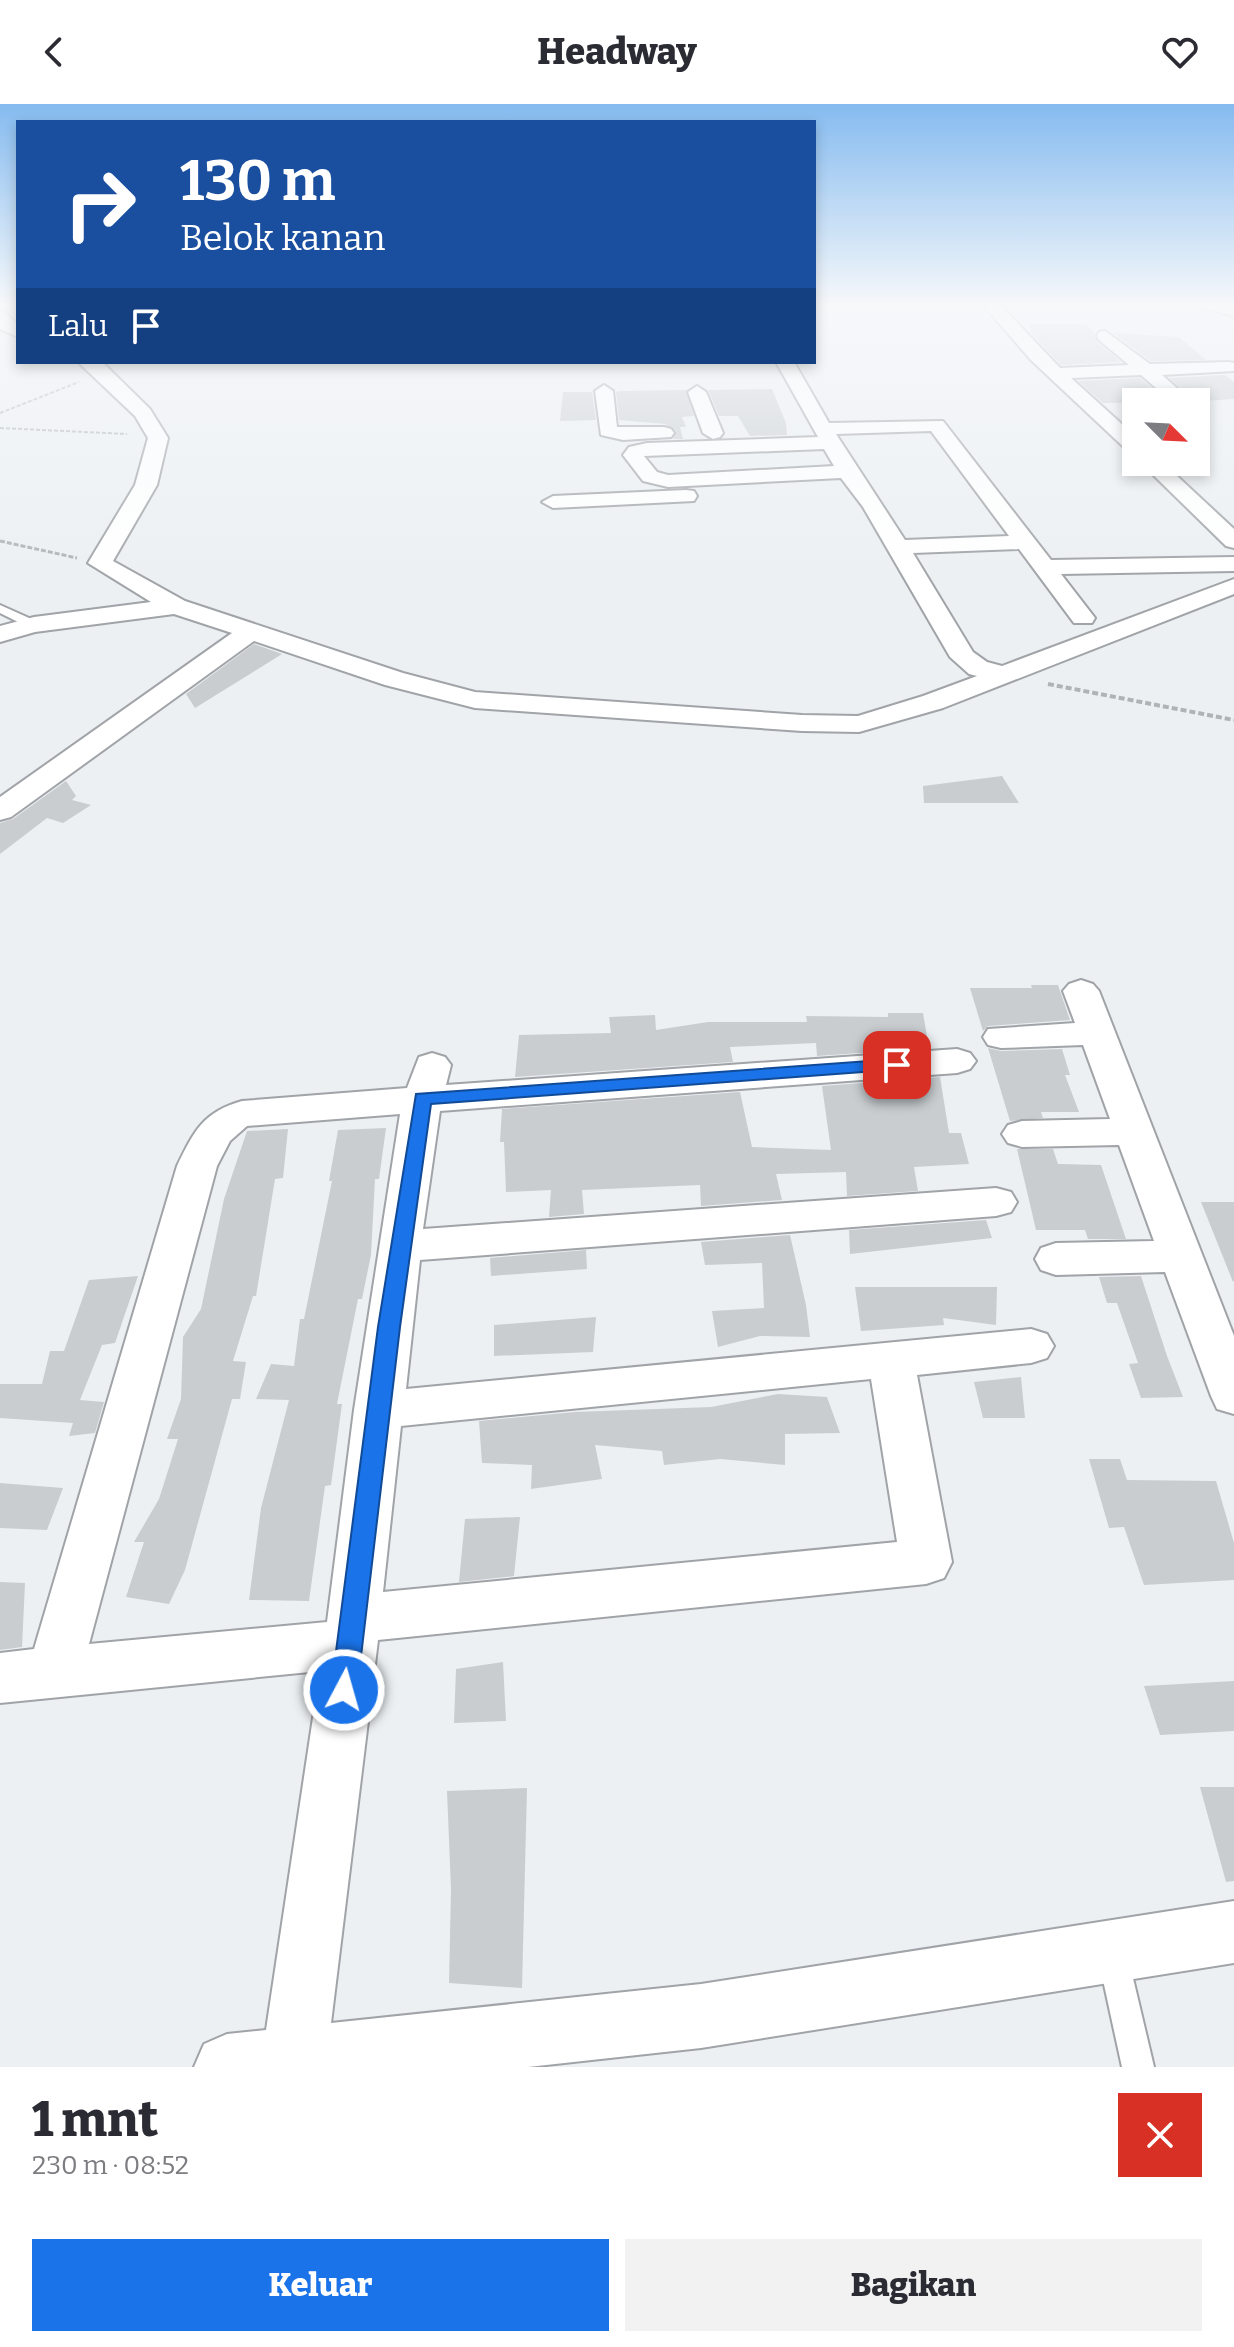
<!DOCTYPE html>
<html lang="id">
<head>
<meta charset="utf-8">
<style>
	:root { --surface:#fff; --page:#f2f2f3; --text:#2b2b33; --muted:#7c7c81; --accent:#1a73e8 }
	body { margin:0; font-family:Bitter,serif; background:var(--page); color:var(--text); height:100vh; display:flex; flex-direction:column; font-size:30px; white-space:nowrap }
	* { box-sizing:border-box; margin:0 }
	p { font-size:26px; color:var(--muted) }
	.icon { flex:none; width:44px; height:44px; fill:none; stroke:currentColor; stroke-width:2; stroke-linecap:round; stroke-linejoin:round }
	.map { position:relative; height:1963px; overflow:hidden }
	.sheet { display:flex; flex-direction:column; background:var(--surface); flex:1 }
	.sheet>* { flex:none }
	.banner { position:absolute; left:16px; top:16px; width:800px; height:244px; border-radius:0px; box-shadow:0 4px 12px #0003; background:#1a4fa0; color:#fff; overflow:hidden }
	.needle { width:52px; rotate:114deg }
	.controls { position:absolute; left:1122px; top:284px; display:grid; gap:16px }
	.controls a { display:grid; place-items:center; width:88px; height:88px; border-radius:0px; background:var(--surface); box-shadow:0 4px 12px #0003; font-size:40px }
	.pin { position:absolute; display:grid; place-items:center; width:68px; height:68px; color:#fff; margin:-34px; border-radius:16px; box-shadow:0 4px 12px #0006 }
	.me { position:absolute; width:88px; margin:-44px; rotate:6deg; stroke-linejoin:round; filter:drop-shadow(0 0 6px #0008) }
	.turn { display:flex; align-items:center; gap:28px; height:168px; padding:0 32px; font-size:36px }
	.turn .icon { width:104px; height:104px; stroke-width:2.5 }
	.turn b { display:block; font-size:56px; line-height:68px }
	.then { display:flex; align-items:center; height:76px; padding:0 32px; background:#0003; gap:16px; font-size:30px }
	.round { display:grid; place-items:center; flex:none; width:84px; height:84px; border-radius:0px; background:var(--page) }
	.headline { display:flex; align-items:center; justify-content:space-between; height:136px; padding:0 32px }
	h1 { font-size:48px; font-weight:800; line-height:60px }
	.action { display:flex; gap:16px; margin-top:auto; padding:16px 32px }
	.action a { flex:1; height:92px; border-radius:0px; background:var(--accent); color:#fff; font-size:32px; font-weight:800; line-height:92px; text-align:center }
	.action a+a { background:var(--page); color:var(--text) }
	header { display:flex; justify-content:space-between; align-items:center; height:104px; padding:0 32px; background:var(--surface); font-size:36px; font-weight:800 }
	.map>svg:first-child { display:block }
	.building { fill:#c9cdd0 }
	.lines { fill:none; stroke-linecap:round; stroke-linejoin:round }
	.lane-casing { stroke:#a0a3a7; stroke-width:4 }
	.street-casing { stroke:#a0a3a7; stroke-width:4 }
	.path-far2 { stroke:#b0b3b5; stroke-width:2; stroke-dasharray:4 2; stroke-linecap:butt }
	.path-far1 { stroke:#b0b3b5; stroke-width:3; stroke-dasharray:5 2; stroke-linecap:butt }
	.path { stroke:#b0b3b5; stroke-width:4; stroke-dasharray:6 3; stroke-linecap:butt }
	.lane { fill:#fff; fill-rule:evenodd }
	.street { fill:#fff; fill-rule:evenodd }
	.route { fill:#1a73e8; stroke:#114b97; stroke-width:2 }
</style>
</head>
<body>
<header><svg class="icon" aria-label="back" viewBox="0 0 24 24"><path d="M15 5l-7 7 7 7"/></svg>Headway<svg class="icon" aria-label="heart" viewBox="0 0 24 24"><path d="M12 20l-8-8c-3-5 5-10 8-4 3-6 11-1 8 4z"/></svg></header>
<div class="map">
<svg width="1234" height="1963" viewBox="0 0 1234 1963">
	<rect width="100%" height="100%" fill="#ecf0f3"/>
	<g class="building">
		<polygon points="1029,220 1086,220 1095,229 1097,238 1121,258 1061,261 1032,230"/>
		<polygon points="1113,229 1179,233 1206,256 1151,257"/>
		<polygon points="1225,271 1234,278 1234,295 1186,298 1189,291 1169,274"/>
		<polygon points="1140,274 1168,298 1103,299 1078,277"/>
		<polygon points="686,286 694,312 682,313 686,323 680,323 683,335 673,335 676,327 665,320 619,316 616,288 619,287"/>
		<polygon points="708,286 772,285 786,319 787,331 750,332 738,312 719,312"/>
		<polygon points="563,288 592,288 596,316 560,317"/>
		<polygon points="254,540 282,550 195,604 186,590"/>
		<polygon points="1002,672 1019,699 924,699 923,682"/>
		<polygon points="66,677 76,692 72,696 91,701 63,719 47,714 0,750 0,719 13,715"/>
		<polygon points="1031,881 1058,881 1070,916 988,922 983,927 970,884 1032,884"/>
		<polygon points="888,909 923,909 929,944 817,952 816,939 730,943 733,958 515,973 519,931 611,929 609,913 655,911 656,926 708,918 807,918 806,912 888,913"/>
		<polygon points="988,944 1001,947 1062,945 1070,971 1065,971 1079,1008 1041,1008 1043,1014 1010,1017"/>
		<polygon points="940,973 949,1029 961,1029 969,1060 914,1063 918,1087 847,1092 846,1068 776,1070 782,1096 701,1102 700,1081 582,1086 584,1110 549,1113 551,1086 506,1088 504,1038 500,1038 502,1005 740,988 752,1043 831,1046 822,982"/>
		<polygon points="386,1024 379,1075 375,1075 371,1151 362,1195 358,1195 337,1300 342,1300 331,1381 325,1382 309,1497 249,1496 261,1404 289,1296 256,1295 271,1260 294,1262 300,1215 304,1215 332,1077 329,1077 338,1026"/>
		<polygon points="288,1025 283,1074 275,1075 256,1192 253,1192 233,1257 246,1258 240,1295 232,1295 185,1466 169,1500 126,1493 144,1438 134,1438 159,1395 178,1335 167,1335 181,1295 183,1233 201,1205 224,1095 247,1027"/>
		<polygon points="1017,1045 1053,1045 1058,1060 1101,1061 1126,1135 1088,1135 1085,1126 1036,1126"/>
		<polygon points="1201,1098 1234,1098 1234,1177 1233,1178"/>
		<polygon points="986,1116 992,1134 850,1150 849,1126"/>
		<polygon points="790,1131 806,1201 810,1233 760,1232 718,1243 712,1207 764,1204 762,1159 705,1161 701,1138"/>
		<polygon points="586,1146 587,1165 491,1172 490,1154"/>
		<polygon points="138,1172 115,1239 102,1241 80,1296 104,1298 95,1329 69,1332 73,1319 0,1314 0,1280 42,1280 50,1247 64,1247 89,1176"/>
		<polygon points="1141,1172 1167,1252 1183,1293 1141,1294 1129,1260 1138,1259 1117,1199 1107,1199 1099,1173"/>
		<polygon points="855,1183 997,1183 996,1221 943,1214 944,1221 861,1227"/>
		<polygon points="596,1213 593,1248 494,1252 494,1221"/>
		<polygon points="1021,1273 1025,1314 983,1314 974,1278"/>
		<polygon points="778,1290 827,1293 840,1329 785,1330 785,1361 720,1355 664,1361 662,1347 595,1341 602,1375 531,1385 532,1361 482,1359 479,1317 575,1308 711,1303"/>
		<polygon points="1089,1355 1120,1355 1127,1376 1216,1377 1234,1439 1234,1476 1144,1481 1124,1423 1109,1424"/>
		<polygon points="0,1379 63,1384 47,1426 0,1424"/>
		<polygon points="520,1413 514,1472 459,1478 465,1415"/>
		<polygon points="0,1478 25,1479 22,1543 0,1546"/>
		<polygon points="503,1558 506,1617 454,1619 456,1565"/>
		<polygon points="1234,1577 1234,1627 1160,1631 1144,1582"/>
		<polygon points="1200,1683 1234,1683 1234,1777 1226,1778"/>
		<polygon points="527,1684 522,1884 449,1879 451,1785 447,1687"/>
	</g>
	<g class="lines">
		<g class="lane-casing">
			<g id="lane">
				<polygon points="0,501 38,518 40,521 30,524 0,509"/>
				<polygon points="1113,1838 1123,1843 1128,1853 1154,1963 1122,1963 1098,1853 1103,1843"/>
			</g>
		</g>
		<g class="street-casing">
			<g id="street">
				<polygon points="984,202 1001,202 1060,264 1129,261 1099,236 1097,232 1099,228 1105,227 1150,260 1229,258 1234,259 1234,267 1162,271 1187,293 1180,298 1171,297 1141,271 1071,274 1136,333 1136,350 1129,348 1031,256"/>
				<polygon points="1204,202 1234,202 1234,212 1206,205"/>
				<polygon points="0,207 6,209 18,221 18,233 0,225"/>
				<path d="M78,258H102L150,305L168,334L157,381L113,457L185,497L403,569L475,588L802,611L858,612L923,592L977,572L969,570L950,553L863,403L841,374L668,383L643,377L623,351L629,343L647,339L818,333L776,258H794L829,319L943,317L1051,456L1234,453V467L1061,470L1095,514L1092,519H1074L1019,445L913,449L973,548L987,558L1002,562L1234,475V490L943,604L859,628L802,627L475,604L385,581L254,537L11,713L0,716V693L232,529L174,510L35,528L0,538V522L34,513L151,498L88,459L135,381L148,334L135,312ZM931,327L1009,432L905,436L836,330ZM824,345L834,362L668,371L657,368L644,352Z"/>
				<polygon points="604,281 613,287 617,323 664,323 671,325 674,329 671,333 623,336 601,331 595,287"/>
				<polygon points="697,282 706,288 723,329 720,333 713,335 703,329 688,288"/>
				<polygon points="1140,358 1162,358 1234,425 1234,444 1226,442"/>
				<polygon points="686,386 694,387 697,392 694,397 553,404 542,398 553,392"/>
				<polygon points="1081,876 1093,880 1099,887 1234,1232 1234,1310 1217,1305 1211,1292 1165,1168 1056,1171 1041,1166 1035,1155 1041,1144 1056,1139 1154,1137 1119,1041 1022,1043 1008,1039 1002,1030 1008,1021 1022,1017 1110,1015 1083,941 1001,944 988,941 983,933 988,925 1075,919 1063,887 1069,880"/>
				<path d="M957,945L970,949L976,957L970,965L957,969L440,1007L423,1125L996,1084L1011,1088L1017,1098L1011,1108L996,1112L420,1156L406,1285L1031,1225L1047,1230L1054,1242L1047,1254L1031,1259L917,1271L952,1458L944,1474L926,1480L378,1536L331,1919L701,1880L1234,1797V1859L701,1944L528,1963H194L204,1940L227,1930L266,1926L320,1567L0,1599V1549L34,1545L177,1062C194,1027 203,1008 242,997L407,984L419,953L432,949L445,953L451,961L446,981ZM400,1010L354,1306L327,1518L89,1540L217,1062L230,1037L247,1022ZM871,1275L897,1438L383,1488L401,1322Z"/>
			</g>
		</g>
		<g class="path-far2">
			<polyline points="0,309 79,278"/>
			<polyline points="0,324 127,330"/>
		</g>
		<polyline class="path-far1" points="0,437 77,454"/>
		<polyline class="path" points="1048,580 1234,616"/>
		<use href="#lane" class="lane"/>
		<use href="#street" class="street"/>
	</g>
	<linearGradient id="sky" x2="0" y2="1"><stop stop-color="#85bbf0"/><stop offset="0.42" stop-color="#f6f8fa"/><stop offset="1" stop-color="#f6f8fa" stop-opacity="0"/></linearGradient>
	<rect width="1234" height="477" fill="url(#sky)"/>
	<polygon class="route" points="897,955 906,961 903,965 431,1000 400,1223 357,1586 354,1595 344,1598 335,1595 331,1586 378,1223 416,990"/>
</svg>
<div class="controls">
<a><svg class="needle" viewBox="-14 -14 28 28"><path d="M0-13l5 13h-10z" fill="#e53935"/><path d="M0 13l5-13h-10z" fill="#7c7c81"/></svg></a>
</div>
<div class="pin" style="left:897px;top:961px;background:#d93025"><svg class="icon" aria-label="arrive" viewBox="0 0 24 24"><path d="M6 21V4h12l-3 4 3 4H6"/></svg></div>
<svg class="me" style="left:344px;top:1586px" viewBox="-20 -20 40 40"><circle r="17" fill="#1a73e8" stroke="#fff" stroke-width="3"/><path d="M0-11L8 9 0 5-8 9z" fill="#fff"/></svg>
<div class="banner">
<div class="turn"><svg class="icon" aria-label="right" viewBox="0 0 24 24"><path d="M7 20v-9h11M14 6l5 5-5 5"/></svg><div><b>130 m</b>Belok kanan</div></div>
<div class="then">Lalu<svg class="icon" aria-label="arrive" viewBox="0 0 24 24"><path d="M6 21V4h12l-3 4 3 4H6"/></svg></div>
</div>
</div>
<section class="sheet">
<div class="headline"><div><h1>1 mnt</h1><p>230 m · 08:52</p></div><a class="round" style="background:#d93025;color:#fff"><svg class="icon" aria-label="close" viewBox="0 0 24 24"><path d="M6 6l12 12M18 6L6 18"/></svg></a></div>
<div class="action"><a>Keluar</a><a>Bagikan</a></div>
</section>
</body>
</html>
